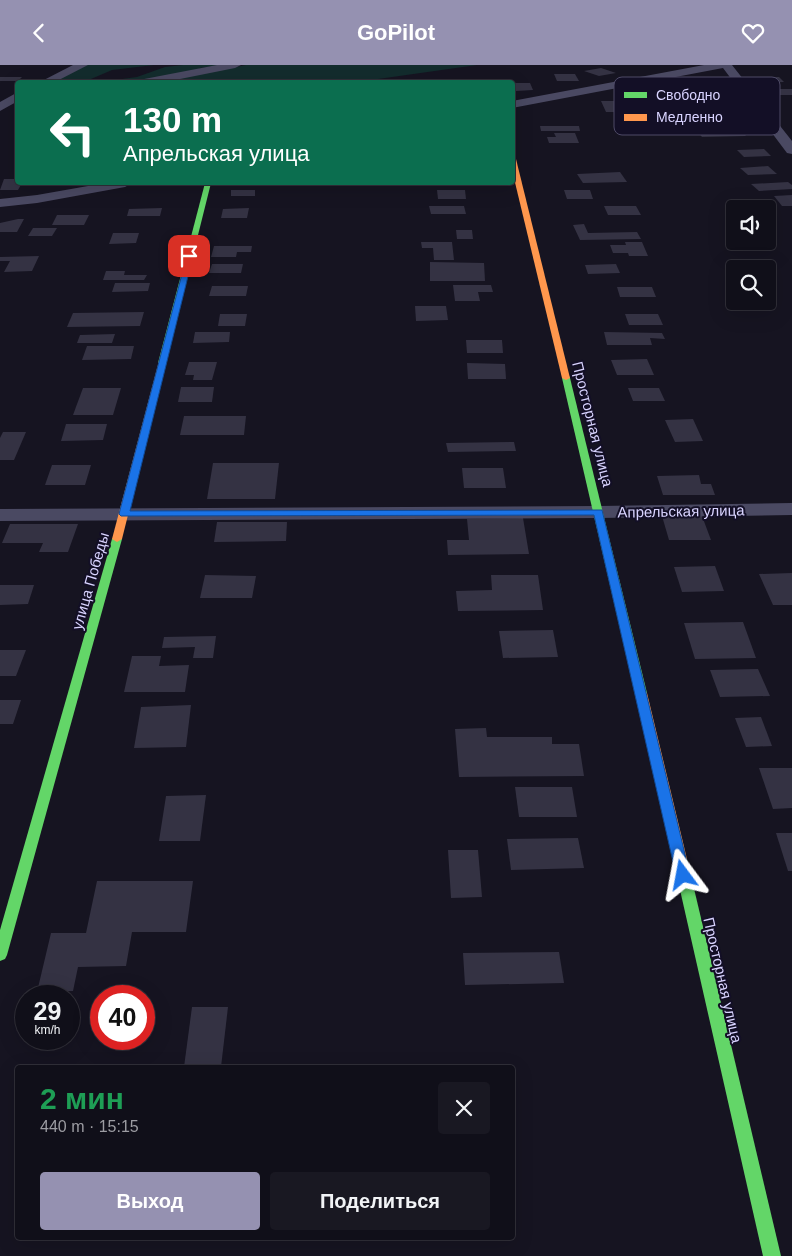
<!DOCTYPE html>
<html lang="ru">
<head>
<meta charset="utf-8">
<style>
	:root { --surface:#100f19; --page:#191822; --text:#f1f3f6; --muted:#9c9ca2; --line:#302f38; --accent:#9591b1 }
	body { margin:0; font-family:Arial,sans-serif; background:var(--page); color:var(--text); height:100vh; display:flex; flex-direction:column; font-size:19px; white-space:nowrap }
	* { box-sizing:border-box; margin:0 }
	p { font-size:16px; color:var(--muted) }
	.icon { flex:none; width:28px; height:28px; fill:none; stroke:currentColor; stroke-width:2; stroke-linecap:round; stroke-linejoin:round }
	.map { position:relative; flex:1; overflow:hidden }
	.sheet { position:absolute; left:15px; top:1000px; width:500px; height:175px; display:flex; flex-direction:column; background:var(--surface); border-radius:5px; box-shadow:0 5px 20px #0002,0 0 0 1px var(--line) }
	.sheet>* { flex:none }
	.hud { position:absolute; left:15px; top:15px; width:500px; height:105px; border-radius:5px; box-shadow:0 5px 20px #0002,0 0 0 1px var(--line); background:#0b6e4f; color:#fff; overflow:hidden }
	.fabs { position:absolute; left:726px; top:135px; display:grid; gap:10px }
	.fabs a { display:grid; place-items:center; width:50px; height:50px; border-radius:5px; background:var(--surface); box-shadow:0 5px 20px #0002,0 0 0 1px var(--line); font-size:25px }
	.speed { position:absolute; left:15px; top:920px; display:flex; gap:10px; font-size:25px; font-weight:700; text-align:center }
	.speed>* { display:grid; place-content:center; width:65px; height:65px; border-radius:50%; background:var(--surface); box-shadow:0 5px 20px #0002,0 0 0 1px var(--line); line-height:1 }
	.speed small { font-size:12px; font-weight:400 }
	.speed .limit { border:8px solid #d22; background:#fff; color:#111 }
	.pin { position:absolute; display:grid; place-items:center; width:42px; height:42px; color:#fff; margin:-21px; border-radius:10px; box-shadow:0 2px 8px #0006 }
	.me { position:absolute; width:55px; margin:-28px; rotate:347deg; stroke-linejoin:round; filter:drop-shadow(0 0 4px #0008) }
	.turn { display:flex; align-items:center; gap:18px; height:105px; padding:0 25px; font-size:22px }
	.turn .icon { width:65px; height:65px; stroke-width:2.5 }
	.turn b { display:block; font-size:35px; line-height:42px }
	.round { display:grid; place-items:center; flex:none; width:52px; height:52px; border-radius:5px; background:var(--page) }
	.overview { display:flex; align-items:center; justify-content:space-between; height:85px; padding:0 25px }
	h1 { font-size:30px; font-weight:600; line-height:38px; color:#1e9e55 }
	.button { display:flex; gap:10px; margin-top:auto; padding:10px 25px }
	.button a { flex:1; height:58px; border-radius:5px; background:var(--accent); color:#fff; font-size:20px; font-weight:600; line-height:58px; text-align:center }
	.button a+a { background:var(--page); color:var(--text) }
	header { display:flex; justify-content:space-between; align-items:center; height:65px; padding:0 25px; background:var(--accent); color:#fff; font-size:22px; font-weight:600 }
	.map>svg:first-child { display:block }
	.green { fill:#132c2d }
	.building { fill:#343243 }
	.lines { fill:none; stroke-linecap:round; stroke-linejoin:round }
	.street { fill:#4a4962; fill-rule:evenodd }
	.fast { fill:#63d668; fill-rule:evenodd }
	.slow { fill:#ff974d; fill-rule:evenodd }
	.route { fill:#1a73e8; stroke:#114b97 }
	.labels { text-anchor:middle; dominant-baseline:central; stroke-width:4; stroke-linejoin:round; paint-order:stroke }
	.street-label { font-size:15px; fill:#d9d4ff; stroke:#130f26 }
	.key { fill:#130f26; stroke:#4e4a67; stroke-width:1 }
	.key-label { font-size:14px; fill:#d9d4ff }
</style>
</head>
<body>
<header><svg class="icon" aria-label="back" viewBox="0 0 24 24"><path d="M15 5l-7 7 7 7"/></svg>GoPilot<svg class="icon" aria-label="heart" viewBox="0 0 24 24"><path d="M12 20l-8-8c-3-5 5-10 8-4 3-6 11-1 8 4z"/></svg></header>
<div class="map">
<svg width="792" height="1191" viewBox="0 0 792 1191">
	<rect width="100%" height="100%" fill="#161421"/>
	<g class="green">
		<polygon points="86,0 154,0 112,5 91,14 70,17 50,18"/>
		<polygon points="183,0 226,0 200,3 197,6 130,17 93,18 137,12 165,2"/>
		<polygon points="246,0 477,0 371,15 376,17 156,18"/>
	</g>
	<g class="building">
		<polygon points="601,3 616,8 599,11 584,6"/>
		<polygon points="554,9 575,9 579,16 557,16"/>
		<polygon points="0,12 22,12 18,16 0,16"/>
		<polygon points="757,12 779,12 784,17 762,18"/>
		<polygon points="513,18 530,18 533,25 516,26"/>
		<polygon points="768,24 792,24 792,30 772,30"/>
		<polygon points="601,36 624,36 630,47 606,47"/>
		<polygon points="746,59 751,65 741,65 746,71 702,72 695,64 720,64 717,60"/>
		<polygon points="540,61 579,61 580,66 541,66"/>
		<polygon points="554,68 575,68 579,78 549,78 547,72 556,72"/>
		<polygon points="764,84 771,91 744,92 737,85"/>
		<polygon points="768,101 777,109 748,110 740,103"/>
		<polygon points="620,107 627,117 583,118 577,109"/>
		<polygon points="4,114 18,114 18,118 22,118 18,125 0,125"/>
		<polygon points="788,117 792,120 792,124 759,126 751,119"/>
		<rect x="231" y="125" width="24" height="6"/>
		<polygon points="437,125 465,125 466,134 438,134"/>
		<polygon points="564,125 590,125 593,134 567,134"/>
		<polygon points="792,130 792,141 782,141 774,131"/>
		<polygon points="429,141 464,141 466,149 431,149"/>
		<polygon points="604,141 636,141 641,150 608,150"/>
		<polygon points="162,143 160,151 127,151 129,144"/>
		<polygon points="249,143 247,153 221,153 223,144"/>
		<polygon points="57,150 89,150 84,160 52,160"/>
		<polygon points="18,154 24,154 17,167 0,167 0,158"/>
		<polygon points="584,159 588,168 637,167 641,174 580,175 573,160"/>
		<polygon points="33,163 57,163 52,171 28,171"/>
		<polygon points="456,165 472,165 473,174 457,174"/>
		<polygon points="113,168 139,168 136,178 109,179"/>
		<polygon points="421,177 452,177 454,195 434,195 433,183 422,183"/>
		<polygon points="625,177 642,177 648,191 629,191 628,188 613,188 610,180 626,180"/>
		<polygon points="214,181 252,181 251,187 237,187 236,192 211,192"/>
		<polygon points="39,191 32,206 4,207 10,196 0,196 0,192"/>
		<polygon points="430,197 484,198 485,216 430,216"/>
		<polygon points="212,199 243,199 241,208 209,208"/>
		<polygon points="616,199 620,208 588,209 585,200"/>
		<polygon points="106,206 125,206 124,210 147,210 144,215 103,215"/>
		<polygon points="115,218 150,218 148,226 112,227"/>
		<polygon points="453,220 491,220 493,227 478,227 480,236 455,236"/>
		<polygon points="212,221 248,221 246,231 209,231"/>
		<polygon points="617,222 652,222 656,232 620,232"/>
		<polygon points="415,241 446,241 448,255 416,256"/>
		<polygon points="144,247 140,261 67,262 73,248"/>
		<polygon points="220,249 247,249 245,261 218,261"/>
		<polygon points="625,249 658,249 663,260 629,260"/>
		<polygon points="195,267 230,267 229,277 193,278"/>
		<polygon points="604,267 662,268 665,274 650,273 652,280 607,280"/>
		<polygon points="115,269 112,278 77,278 80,270"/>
		<polygon points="466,275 502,275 503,288 467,288"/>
		<polygon points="87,281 134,281 131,294 82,295"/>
		<polygon points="647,294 654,310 617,310 611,295"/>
		<polygon points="189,297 217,297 212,315 193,315 194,310 185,310"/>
		<polygon points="467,298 505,299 506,314 468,314"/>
		<polygon points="181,322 214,322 212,337 178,337"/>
		<polygon points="83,323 121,323 113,350 73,350"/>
		<polygon points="628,323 659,323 665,336 633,336"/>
		<polygon points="184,351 246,351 244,370 180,370"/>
		<polygon points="693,354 703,376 675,377 665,355"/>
		<polygon points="66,359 107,359 103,375 61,376"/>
		<polygon points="3,367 26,367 14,395 0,395 0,373"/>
		<polygon points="514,377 516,386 448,387 446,378"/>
		<polygon points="213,398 279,398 275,434 207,434"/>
		<polygon points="52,400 91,400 85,420 45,420"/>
		<polygon points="462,403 503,403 506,423 464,423"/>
		<polygon points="699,410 701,419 711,419 715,430 663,430 657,411"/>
		<polygon points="662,451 702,451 711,475 669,475"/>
		<polygon points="523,453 529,489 448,490 447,475 469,475 467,454"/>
		<polygon points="217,457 287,457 286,476 214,477"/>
		<polygon points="10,459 78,459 68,487 39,487 43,478 2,478"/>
		<polygon points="715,501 724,526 682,527 674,502"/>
		<polygon points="792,508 792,540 773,540 759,509"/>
		<polygon points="205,510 256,511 252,533 200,533"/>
		<polygon points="491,510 538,510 543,545 458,546 456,526 492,525"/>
		<polygon points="0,520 34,520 28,539 0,540"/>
		<polygon points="743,557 756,593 695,594 684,558"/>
		<polygon points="553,565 558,592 503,593 499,566"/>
		<polygon points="216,571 213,593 193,593 195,582 162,583 164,572"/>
		<polygon points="0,585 26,585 16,611 0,611"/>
		<polygon points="132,591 161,591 159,601 189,600 185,627 124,627"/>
		<polygon points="758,604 770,631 720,632 710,605"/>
		<polygon points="0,635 21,635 13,659 0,659"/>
		<polygon points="191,640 186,682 134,683 141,642"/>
		<polygon points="761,652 772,681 746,682 735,653"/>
		<polygon points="486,663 487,672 552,672 552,679 579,679 584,711 459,712 455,664"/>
		<polygon points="759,703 792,703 792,743 773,744"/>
		<polygon points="515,722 572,722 577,752 519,752"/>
		<polygon points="206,730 200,776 159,776 166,731"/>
		<polygon points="776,768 792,768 792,806 788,806"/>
		<polygon points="578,773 584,803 511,805 507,774"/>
		<polygon points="448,785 478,785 482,832 451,833"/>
		<polygon points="97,816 193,816 186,867 132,867 126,901 78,902 73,926 37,927 51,868 86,868"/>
		<polygon points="559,887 564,918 465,920 463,888"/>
		<polygon points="192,942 228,942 221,1002 184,1002"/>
	</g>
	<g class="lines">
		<g class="street">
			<polygon points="73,0 88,0 53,18 38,18"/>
			<polygon points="217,0 241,0 235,3 160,18 134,18 139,15"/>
			<polygon points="704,0 732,0 792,76 792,89 787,88 723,3 512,43 512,36"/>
			<polygon points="18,27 18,36 0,46 0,37"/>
			<polygon points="105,118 132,118 125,122 37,138 0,142 0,134 37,130"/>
			<polygon points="792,438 792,450 599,453 0,456 0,444 599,441"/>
		</g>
		<g class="fast">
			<polygon points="205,118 211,118 166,298 162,300 158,298"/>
			<polygon points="563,311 569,311 570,313 647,628 641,632 635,628 562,313"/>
			<polygon points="117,471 122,474 7,890 5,894 0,896 0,865 112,474"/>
			<polygon points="680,789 685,791 687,794 781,1191 763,1191 673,794 675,791"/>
		</g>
		<g class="slow">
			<polygon points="512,88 515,90 570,313 566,315 562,313 512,105"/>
			<polygon points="159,296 166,298 122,474 117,477 112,474"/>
			<polygon points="641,624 647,628 687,794 685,797 675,797 673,794 635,628"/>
		</g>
	</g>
	<polygon class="route" points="187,190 193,191 130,446 602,445 690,810 688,813 678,813 676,810 594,450 121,451 119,449"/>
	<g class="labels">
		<g class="street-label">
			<text transform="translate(593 359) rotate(76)">Просторная улица</text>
			<text transform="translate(681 446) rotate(-1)">Апрельская улица</text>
			<text transform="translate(90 516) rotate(-74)">улица Победы</text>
			<text transform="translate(723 915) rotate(77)">Просторная улица</text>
		</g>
	</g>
	<rect x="614" y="12" width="166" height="58" rx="8" class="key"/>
	<rect x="624" y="27" width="23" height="6" fill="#63d668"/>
	<rect x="624" y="49" width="23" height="7" fill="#ff974d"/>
	<g class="key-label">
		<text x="656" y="35">Свободно</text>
		<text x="656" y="57">Медленно</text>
	</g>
</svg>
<div class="fabs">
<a><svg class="icon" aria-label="sound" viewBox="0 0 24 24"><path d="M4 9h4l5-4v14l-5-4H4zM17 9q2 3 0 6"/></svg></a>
<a><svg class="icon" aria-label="search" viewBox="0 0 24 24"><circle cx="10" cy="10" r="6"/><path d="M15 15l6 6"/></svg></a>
</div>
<div class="speed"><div>29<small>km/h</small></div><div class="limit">40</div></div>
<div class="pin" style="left:189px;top:191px;background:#d93025"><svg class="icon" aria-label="arrive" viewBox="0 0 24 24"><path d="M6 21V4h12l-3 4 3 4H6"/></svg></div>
<svg class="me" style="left:683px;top:810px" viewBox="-20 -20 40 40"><path d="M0-17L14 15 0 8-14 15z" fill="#1a73e8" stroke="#fff" stroke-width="4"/></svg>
<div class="hud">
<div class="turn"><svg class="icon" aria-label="left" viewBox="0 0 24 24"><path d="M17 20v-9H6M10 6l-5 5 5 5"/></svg><div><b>130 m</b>Апрельская улица</div></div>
</div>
<section class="sheet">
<div class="overview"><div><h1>2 мин</h1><p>440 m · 15:15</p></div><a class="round"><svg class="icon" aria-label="close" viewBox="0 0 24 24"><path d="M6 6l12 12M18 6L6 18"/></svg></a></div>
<div class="button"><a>Выход</a><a>Поделиться</a></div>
</section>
</div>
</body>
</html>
